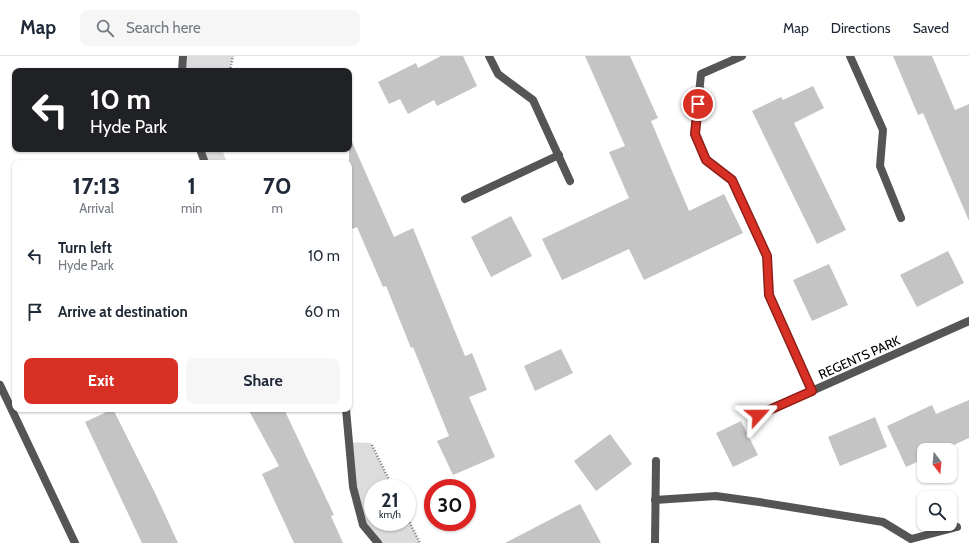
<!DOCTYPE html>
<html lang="en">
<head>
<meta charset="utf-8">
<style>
	:root { --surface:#fff; --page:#f6f6f7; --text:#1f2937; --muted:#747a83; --line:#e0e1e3; --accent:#d93025 }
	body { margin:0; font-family:Cabin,sans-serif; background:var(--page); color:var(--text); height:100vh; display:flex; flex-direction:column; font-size:15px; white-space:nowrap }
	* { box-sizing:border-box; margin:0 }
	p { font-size:13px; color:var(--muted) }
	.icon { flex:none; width:22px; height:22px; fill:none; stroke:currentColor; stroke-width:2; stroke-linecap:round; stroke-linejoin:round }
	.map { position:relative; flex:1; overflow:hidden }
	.details { position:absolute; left:12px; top:104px; width:340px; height:252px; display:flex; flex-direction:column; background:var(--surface); border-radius:8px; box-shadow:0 1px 3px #0004 }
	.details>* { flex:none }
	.hud { position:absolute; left:12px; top:12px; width:340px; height:84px; border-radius:8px; box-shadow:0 1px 3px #0004; background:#202124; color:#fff; overflow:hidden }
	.needle { width:26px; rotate:164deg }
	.controls { position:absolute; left:917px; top:387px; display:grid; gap:8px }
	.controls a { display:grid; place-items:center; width:40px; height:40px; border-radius:8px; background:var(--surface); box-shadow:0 1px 3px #0004; font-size:20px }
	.speed { position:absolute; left:364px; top:423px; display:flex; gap:8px; font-size:20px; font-weight:700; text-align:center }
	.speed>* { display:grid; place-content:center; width:52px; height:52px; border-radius:50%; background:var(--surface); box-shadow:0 1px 3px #0004; line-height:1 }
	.speed small { font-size:10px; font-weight:400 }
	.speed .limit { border:6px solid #d22; background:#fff; color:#111 }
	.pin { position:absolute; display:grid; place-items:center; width:34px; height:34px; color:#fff; margin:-17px; border:2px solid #fff; border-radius:50%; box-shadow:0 1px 4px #0007 }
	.me { position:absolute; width:44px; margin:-22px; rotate:66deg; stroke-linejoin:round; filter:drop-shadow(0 0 3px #0008) }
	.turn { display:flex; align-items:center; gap:14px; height:84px; padding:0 12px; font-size:18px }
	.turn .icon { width:52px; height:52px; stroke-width:2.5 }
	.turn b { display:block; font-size:28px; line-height:34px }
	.eta { display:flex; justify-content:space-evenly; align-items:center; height:68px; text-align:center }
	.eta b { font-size:24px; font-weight:700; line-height:28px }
	.action { display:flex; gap:8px; margin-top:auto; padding:8px 12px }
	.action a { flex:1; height:46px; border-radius:8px; background:var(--accent); color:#fff; font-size:16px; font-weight:700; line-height:46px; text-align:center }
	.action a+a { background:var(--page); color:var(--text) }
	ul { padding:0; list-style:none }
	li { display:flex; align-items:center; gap:12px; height:56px; padding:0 12px }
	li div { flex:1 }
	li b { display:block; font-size:15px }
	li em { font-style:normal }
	header { display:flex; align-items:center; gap:24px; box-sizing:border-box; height:56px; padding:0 20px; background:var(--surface); border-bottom:1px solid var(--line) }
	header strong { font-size:19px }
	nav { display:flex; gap:22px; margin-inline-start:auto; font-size:14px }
	.search { width:280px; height:36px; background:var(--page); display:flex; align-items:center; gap:10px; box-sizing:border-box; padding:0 14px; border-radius:8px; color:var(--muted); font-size:15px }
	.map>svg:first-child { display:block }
	.green { fill:#dcdcdc }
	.building { fill:#c4c4c4 }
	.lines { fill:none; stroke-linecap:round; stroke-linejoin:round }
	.path { stroke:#777; stroke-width:2.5; stroke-dasharray:1 2; stroke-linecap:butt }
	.lane { stroke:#555; stroke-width:8 }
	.street { stroke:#555; stroke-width:8 }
	.route-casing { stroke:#8d1f18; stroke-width:10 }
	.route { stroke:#d93025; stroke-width:7 }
	.labels { text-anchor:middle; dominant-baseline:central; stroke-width:4; stroke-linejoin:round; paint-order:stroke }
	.street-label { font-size:13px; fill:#000; stroke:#fff }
</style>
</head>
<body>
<header>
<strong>Map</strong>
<div class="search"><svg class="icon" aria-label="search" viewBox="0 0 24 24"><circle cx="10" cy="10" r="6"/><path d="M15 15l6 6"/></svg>Search here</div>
<nav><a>Map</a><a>Directions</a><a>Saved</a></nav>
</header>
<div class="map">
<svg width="969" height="487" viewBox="0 0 969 487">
	<rect width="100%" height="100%" fill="#fff"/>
	<g class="green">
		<polygon points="183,0 233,0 230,15 182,15"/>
		<polygon points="200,93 222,93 227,107 205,107"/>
		<polygon points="349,386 371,387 393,432 373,432 373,466 407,466 407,461 420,487 378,487 363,469"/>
	</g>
	<g class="building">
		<polygon points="441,0 463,0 477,30 437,50 434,44 408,58 400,43 389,48 378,26 416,7 418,12"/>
		<polygon points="585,0 630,0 658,62 651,65 689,155 724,138 743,177 644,224 629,193 562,224 542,183 629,142 609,96 625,90"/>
		<polygon points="893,0 932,0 955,54 969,48 969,165 923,57 918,59"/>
		<polygon points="813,30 824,52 794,67 846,174 817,188 752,55 781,41 783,44"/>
		<polygon points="349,79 394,181 413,172 465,300 472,297 487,334 469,341 495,401 453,419 437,385 449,380 413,291 411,292 386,230 383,231 357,171 349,174"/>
		<polygon points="511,160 532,200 491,221 471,181"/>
		<polygon points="948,195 964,227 917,251 900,219"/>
		<polygon points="829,208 848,249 812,265 793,224"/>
		<polygon points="561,293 573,317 535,335 524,310"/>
		<polygon points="969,344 969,382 943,394 924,394 924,403 906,411 887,370 932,349 936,358"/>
		<polygon points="113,353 155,437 178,487 142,487 85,366"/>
		<polygon points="248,353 284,353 334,459 331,460 343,487 294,487 262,418 279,410"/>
		<polygon points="875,361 887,391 840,410 828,381"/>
		<polygon points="741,365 758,399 733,411 716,377"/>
		<polygon points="610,378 632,408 596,435 574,405"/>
		<polygon points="580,448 601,487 505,487"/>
	</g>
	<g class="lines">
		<g class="path">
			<polyline points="230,15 233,0"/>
			<polyline points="372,389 393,432"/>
			<polyline points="407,461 420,487"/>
		</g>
		<polyline class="lane" points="655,444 716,440 759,446 883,466 911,483 957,471"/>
		<g class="street">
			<polyline points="489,0 498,18 533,44 570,125"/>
			<polyline points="742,0 701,18 695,78 706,104 732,124 767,200 769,239 812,335"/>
			<polyline points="850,0 883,74 880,110 901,162"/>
			<polyline points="182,15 183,0"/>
			<polyline points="200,93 205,107"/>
			<polyline points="465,143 559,99"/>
			<polyline points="0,329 75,487"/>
			<polyline points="346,353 353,431 363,469 378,487"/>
			<polyline points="758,359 969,265"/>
			<polyline points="655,487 656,405"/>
		</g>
	</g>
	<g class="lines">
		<g class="route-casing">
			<polyline id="route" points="698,48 695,78 706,104 732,124 767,200 769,239 812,335 758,359"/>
		</g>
		<use href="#route" class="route"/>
	</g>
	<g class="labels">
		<g class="street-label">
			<text transform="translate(859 301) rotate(-24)">REGENTS PARK</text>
		</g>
	</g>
</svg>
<div class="controls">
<a><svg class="needle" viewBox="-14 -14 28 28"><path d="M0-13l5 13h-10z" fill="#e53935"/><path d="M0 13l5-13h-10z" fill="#747a83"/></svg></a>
<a><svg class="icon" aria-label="search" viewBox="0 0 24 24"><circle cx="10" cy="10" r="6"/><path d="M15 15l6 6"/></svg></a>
</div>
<div class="speed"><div>21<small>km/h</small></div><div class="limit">30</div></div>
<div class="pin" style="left:698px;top:48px;background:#d93025"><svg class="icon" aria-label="arrive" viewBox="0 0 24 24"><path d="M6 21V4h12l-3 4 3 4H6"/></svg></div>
<svg class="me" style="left:758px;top:359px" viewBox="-20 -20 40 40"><path d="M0-17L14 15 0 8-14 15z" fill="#d93025" stroke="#fff" stroke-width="4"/></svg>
<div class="hud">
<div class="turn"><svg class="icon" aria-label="left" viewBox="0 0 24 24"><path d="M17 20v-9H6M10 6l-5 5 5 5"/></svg><div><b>10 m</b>Hyde Park</div></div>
</div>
<section class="details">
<div class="eta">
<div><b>17:13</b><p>Arrival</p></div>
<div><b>1</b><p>min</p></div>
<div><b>70</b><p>m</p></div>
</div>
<ul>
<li><svg class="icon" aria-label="left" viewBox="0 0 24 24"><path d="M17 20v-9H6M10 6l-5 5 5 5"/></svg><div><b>Turn left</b><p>Hyde Park</p></div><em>10 m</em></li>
<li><svg class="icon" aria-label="arrive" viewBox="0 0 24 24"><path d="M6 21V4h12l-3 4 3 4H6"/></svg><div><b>Arrive at destination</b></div><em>60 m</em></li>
</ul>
<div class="action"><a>Exit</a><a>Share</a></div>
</section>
</div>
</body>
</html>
